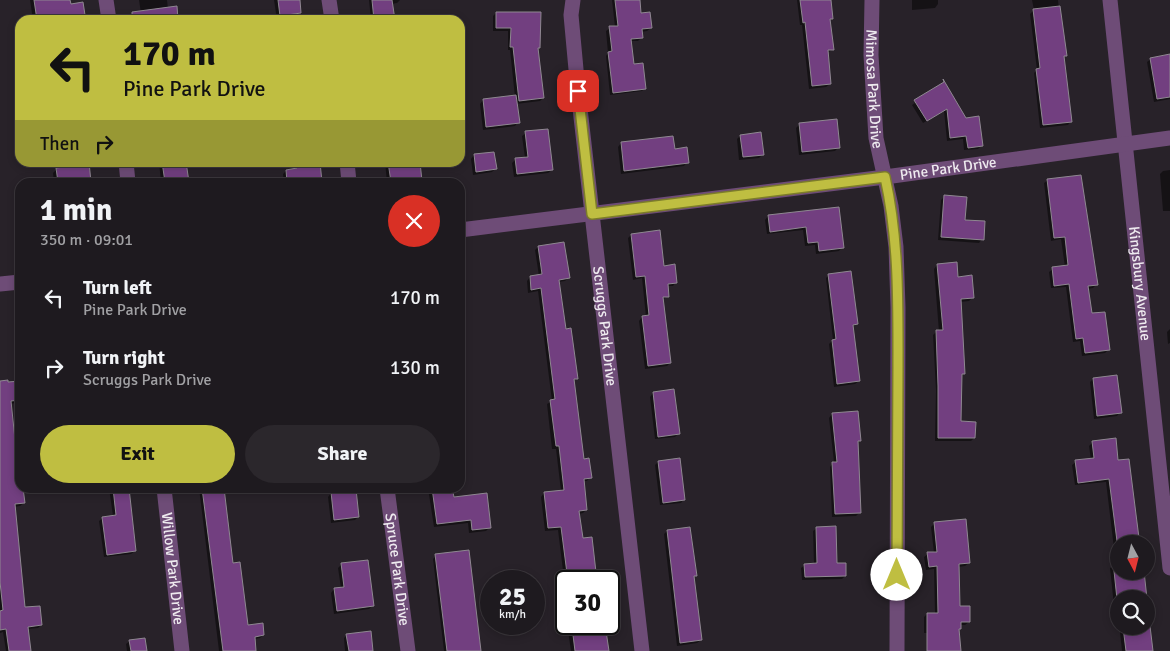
<!DOCTYPE html>
<html lang="en">
<head>
<meta charset="utf-8">
<style>
	:root { --surface:#1e1a1f; --page:#2b272c; --text:#f1f3f6; --muted:#a1a1a4; --line:#3c383d; --accent:#bfbe41 }
	body { margin:0; font-family:Signika,sans-serif; background:var(--page); color:var(--text); height:100vh; display:flex; flex-direction:column; font-size:19px; white-space:nowrap }
	* { box-sizing:border-box; margin:0 }
	p { font-size:16px; color:var(--muted) }
	.icon { flex:none; width:28px; height:28px; fill:none; stroke:currentColor; stroke-width:2; stroke-linecap:round; stroke-linejoin:round }
	.map { position:relative; flex:1; overflow:hidden }
	.panel { position:absolute; left:15px; top:178px; width:450px; height:315px; display:flex; flex-direction:column; background:var(--surface); border-radius:15px; box-shadow:0 2px 8px #0003,0 0 0 1px var(--line) }
	.panel>* { flex:none }
	.banner { position:absolute; left:15px; top:15px; width:450px; height:152px; border-radius:15px; box-shadow:0 2px 8px #0003,0 0 0 1px var(--line); background:#bfbe41; color:#111; overflow:hidden }
	.needle { width:32px; rotate:173deg }
	.buttons { position:absolute; left:1110px; top:535px; display:grid; gap:10px }
	.buttons a { display:grid; place-items:center; width:45px; height:45px; border-radius:50%; background:var(--surface); box-shadow:0 2px 8px #0003,0 0 0 1px var(--line); font-size:25px }
	.speed { position:absolute; left:480px; top:570px; display:flex; gap:10px; font-size:25px; font-weight:700; text-align:center }
	.speed>* { display:grid; place-content:center; width:65px; height:65px; border-radius:50%; background:var(--surface); box-shadow:0 2px 8px #0003,0 0 0 1px var(--line); line-height:1 }
	.speed small { font-size:12px; font-weight:400 }
	.speed .limit { border:2px solid #111; border-radius:8px; background:#fff; color:#111 }
	.pin { position:absolute; display:grid; place-items:center; width:42px; height:42px; color:#fff; margin:-21px; border-radius:10px; box-shadow:0 2px 8px #0006 }
	.me { position:absolute; width:55px; margin:-28px; rotate:0deg; stroke-linejoin:round; filter:drop-shadow(0 0 4px #0008) }
	.turn { display:flex; align-items:center; gap:18px; height:105px; padding:0 25px; font-size:22px }
	.turn .icon { width:65px; height:65px; stroke-width:2.5 }
	.turn b { display:block; font-size:35px; line-height:42px }
	.then { display:flex; align-items:center; height:48px; padding:0 25px; background:#0003; gap:10px; font-size:19px }
	.round { display:grid; place-items:center; flex:none; width:52px; height:52px; border-radius:26px; background:var(--page) }
	.summary { display:flex; align-items:center; justify-content:space-between; height:85px; padding:0 25px }
	h1 { font-size:30px; font-weight:700; line-height:38px }
	.primary-button { display:flex; gap:10px; margin-top:auto; padding:10px 25px }
	.primary-button a { flex:1; height:58px; border-radius:30px; background:var(--accent); color:#111; font-size:20px; font-weight:700; line-height:58px; text-align:center }
	.primary-button a+a { background:var(--page); color:var(--text) }
	ul { padding:0; list-style:none }
	li { display:flex; align-items:center; gap:15px; height:70px; padding:0 25px }
	li div { flex:1 }
	li b { display:block; font-size:19px }
	li em { font-style:normal }
	.map>svg:first-child { display:block }
	.shadow { fill:#0007 }
	.building { fill:#723f80; stroke:#8f8891 }
	.lines { fill:none; stroke-linecap:round; stroke-linejoin:round }
	.minor { stroke:#6e4c77; stroke-width:15 }
	.route-casing { stroke:#7c7c2a; stroke-width:12 }
	.route { stroke:#bfbe41; stroke-width:9 }
	.labels { text-anchor:middle; dominant-baseline:central; stroke-width:4.5; stroke-linejoin:round; paint-order:stroke }
	.street-label { font-size:15px; fill:#eeeaef; stroke:#1e1820 }
</style>
</head>
<body>
<div class="map">
<svg width="1170" height="651" viewBox="0 0 1170 651">
	<rect width="100%" height="100%" fill="#282229"/>
	<g class="shadow">
		<polygon points="30,0 69,0 70,6 84,15 80,18 73,20 33,20"/>
		<polygon points="139,0 167,0 168,9 177,20 142,20"/>
		<polygon points="274,0 299,0 301,20 277,20"/>
		<polygon points="369,0 400,0 397,3 391,4 393,20 371,20"/>
		<polygon points="612,0 638,0 640,14 651,28 647,31 641,32 642,37 638,41 630,41 633,66 645,88 642,91 610,95 606,56 608,53 606,31 610,28 615,27"/>
		<polygon points="797,0 829,0 832,50 827,53 830,84 826,87 809,89 802,25 800,25"/>
		<polygon points="912,0 938,0 938,4 935,8 912,10"/>
		<polygon points="1032,0 1058,0 1071,121 1068,125 1040,128 1034,73 1037,70 1030,14 1034,10"/>
		<polygon points="496,13 539,47 537,49 543,98 540,101 516,104 518,122 515,126 483,130 480,104 483,100 515,97 510,50 508,50 508,31 493,31 493,16"/>
		<polygon points="1170,55 1170,99 1154,102 1147,62 1151,59"/>
		<polygon points="943,81 982,145 978,149 964,150 963,139 947,141 944,111 923,123 912,105 941,86"/>
		<polygon points="799,125 838,148 835,151 799,155 796,128"/>
		<polygon points="526,133 552,170 548,173 514,177 512,163 515,160 525,158 522,136"/>
		<polygon points="740,136 763,154 759,158 739,160 737,139"/>
		<polygon points="621,143 674,150 687,162 684,166 621,174 618,147"/>
		<polygon points="474,155 495,169 492,172 473,175 471,159"/>
		<polygon points="61,162 88,162 90,182 54,182 53,173 57,169 61,169"/>
		<polygon points="159,162 188,162 185,163 187,182 161,182"/>
		<polygon points="293,162 318,162 321,182 284,182 283,174 286,171 294,170"/>
		<polygon points="385,162 409,162 420,180 418,182 387,182"/>
		<polygon points="1170,170 1170,211 1163,211 1160,174 1163,171"/>
		<polygon points="1048,180 1097,284 1093,288 1087,289 1091,315 1108,350 1105,353 1082,356 1080,341 1073,342 1066,287 1051,288 1049,272 1053,269 1065,267 1061,239 1051,241 1044,183"/>
		<polygon points="944,197 964,221 982,239 979,243 938,240 941,200"/>
		<polygon points="837,208 842,247 839,251 816,254 815,245 805,246 803,230 767,234 765,220 768,216"/>
		<polygon points="631,235 676,282 673,286 667,286 668,296 662,300 670,363 667,366 645,369 639,321 642,317 646,317 642,278 633,280 628,238"/>
		<polygon points="538,247 568,278 565,281 558,282 565,330 576,378 573,382 583,460 590,477 587,481 583,481 586,510 583,513 579,514 582,539 591,538 596,581 566,581 566,595 558,530 545,531 541,497 544,493 561,491 556,449 552,449 547,404 552,401 538,291 528,293 527,281 530,277 539,276 535,250"/>
		<polygon points="956,264 957,278 972,298 969,301 960,302 964,373 960,376 960,423 974,438 971,441 935,441 936,390 933,335 936,332 939,332 934,269 937,265"/>
		<polygon points="829,275 856,324 852,328 859,381 855,384 834,387 829,344 833,340 826,278"/>
		<polygon points="1170,329 1170,343 1168,344 1167,332"/>
		<polygon points="1093,379 1120,412 1117,416 1094,419 1090,382"/>
		<polygon points="20,382 20,402 10,404 18,478 20,478 20,488 22,488 24,503 20,506 14,507 24,609 41,625 38,628 27,629 29,651 6,651 3,632 0,633 0,384"/>
		<polygon points="653,393 678,434 675,437 655,439 650,397"/>
		<polygon points="832,414 860,440 857,443 859,513 856,516 832,517 830,467 834,462 829,418"/>
		<polygon points="1093,442 1117,462 1128,460 1139,544 1119,544 1119,606 1114,606 1110,568 1116,565 1106,482 1075,485 1072,465 1076,462 1091,460 1089,446"/>
		<polygon points="658,462 684,499 681,503 660,505 655,465"/>
		<polygon points="109,488 128,488 135,551 131,554 104,557 99,521 103,518 113,516"/>
		<polygon points="199,488 223,488 232,565 247,626 263,635 260,638 254,639 255,651 219,651"/>
		<polygon points="428,488 451,488 452,498 490,527 486,531 469,533 468,523 434,527"/>
		<polygon points="331,493 358,517 355,520 331,523 328,497"/>
		<polygon points="935,523 969,563 965,566 958,567 959,607 969,622 965,625 960,625 960,629 957,631 959,651 930,651 929,633 924,633 924,617 927,614 935,614 934,569 926,570 924,557 928,554 934,553 931,527"/>
		<polygon points="817,528 835,564 845,576 842,579 802,580 801,568 805,565 814,565 813,531"/>
		<polygon points="667,531 696,575 693,578 701,640 697,643 677,646 664,534"/>
		<polygon points="436,556 480,651 444,651 433,559"/>
		<polygon points="342,564 372,606 369,609 334,614 331,593 334,589 341,588 338,568"/>
		<polygon points="567,624 595,624 596,633 607,651 571,651"/>
		<polygon points="1149,625 1152,651 1122,651 1120,632 1123,629"/>
		<polygon points="347,635 372,651 345,651 344,638"/>
		<polygon points="130,641 146,651 127,651 126,644"/>
	</g>
	<g class="building">
		<polygon points="34,0 70,0 71,4 83,2 85,15 51,20 37,20"/>
		<polygon points="278,0 300,0 301,13 280,16"/>
		<polygon points="372,0 392,0 395,20 374,20"/>
		<polygon points="615,0 640,0 641,13 650,12 652,28 642,29 643,38 631,39 634,64 643,63 646,89 613,93 608,52 612,51 609,26 618,26"/>
		<polygon points="800,0 831,0 833,19 830,19 834,50 828,50 831,84 812,86 805,22 803,23"/>
		<polygon points="177,6 178,20 132,20 132,12"/>
		<polygon points="1060,6 1067,56 1064,56 1072,122 1043,125 1036,69 1040,68 1033,9"/>
		<polygon points="496,12 541,12 540,48 538,48 544,98 519,101 513,47 510,47 511,28 496,28"/>
		<polygon points="1170,54 1170,97 1157,99 1150,58"/>
		<polygon points="943,79 966,118 979,116 983,146 968,148 966,136 950,138 947,109 927,121 914,100 944,82"/>
		<polygon points="516,95 520,123 486,127 483,99"/>
		<polygon points="837,119 840,148 802,152 799,123"/>
		<polygon points="548,129 553,170 517,174 515,158 528,157 525,131"/>
		<polygon points="761,132 764,155 743,157 740,135"/>
		<polygon points="673,136 675,149 687,147 689,163 624,171 621,142"/>
		<polygon points="494,152 497,169 476,172 474,154"/>
		<polygon points="64,162 89,162 91,182 58,182 56,168 64,167"/>
		<polygon points="162,162 186,162 189,182 165,182"/>
		<polygon points="296,162 320,162 322,182 287,182 286,170 297,168"/>
		<polygon points="388,162 420,162 422,181 391,182"/>
		<polygon points="1081,175 1098,285 1088,286 1092,313 1105,312 1110,350 1085,353 1083,338 1076,339 1069,284 1054,286 1052,267 1068,265 1065,237 1054,238 1047,179"/>
		<polygon points="944,195 967,197 965,220 985,221 984,240 941,237"/>
		<polygon points="839,207 844,248 819,251 818,242 808,243 806,227 770,232 768,215"/>
		<polygon points="660,230 664,266 675,264 677,283 668,284 669,297 663,297 671,363 648,366 642,316 649,315 645,276 636,277 631,234"/>
		<polygon points="564,242 570,278 559,280 566,329 571,328 578,379 574,379 584,459 589,458 592,478 584,479 587,510 579,511 583,538 592,537 597,581 568,581 561,527 548,528 544,492 564,490 559,446 556,446 550,400 555,399 541,288 531,290 530,276 542,274 538,246"/>
		<polygon points="957,262 958,277 972,275 974,298 961,299 965,374 962,374 961,421 976,422 975,438 938,438 938,386 936,330 943,330 937,264"/>
		<polygon points="851,271 858,324 853,325 860,381 837,384 832,340 836,339 828,274"/>
		<polygon points="1117,375 1122,413 1097,416 1093,378"/>
		<polygon points="8,380 8,382 20,381 20,400 11,401 20,488 23,488 25,503 15,504 25,607 40,606 42,625 28,627 31,651 9,651 6,629 0,630 0,611 3,610 0,582 0,381"/>
		<polygon points="674,389 680,434 658,437 653,392"/>
		<polygon points="858,411 861,441 858,441 861,513 835,514 832,462 837,462 832,413"/>
		<polygon points="1116,438 1118,460 1129,459 1139,538 1117,541 1109,479 1078,483 1075,460 1094,458 1092,441"/>
		<polygon points="680,458 685,500 663,503 658,461"/>
		<polygon points="113,488 129,488 136,551 107,555 102,517 116,515"/>
		<polygon points="202,488 224,488 233,563 240,562 248,625 263,623 264,635 255,637 256,651 223,651"/>
		<polygon points="432,488 452,488 454,497 487,493 491,528 472,530 471,520 437,524"/>
		<polygon points="356,489 359,517 334,520 331,492"/>
		<polygon points="966,519 970,563 959,564 960,606 970,606 970,622 961,622 961,629 959,629 961,651 927,651 927,613 938,613 937,566 929,567 927,552 937,552 934,522"/>
		<polygon points="836,526 837,563 846,563 846,576 805,577 804,564 817,563 816,527"/>
		<polygon points="690,527 697,576 694,576 702,640 680,643 667,530"/>
		<polygon points="469,550 481,651 447,651 435,554"/>
		<polygon points="368,560 374,606 337,611 334,588 344,587 341,563"/>
		<polygon points="1114,571 1144,571 1147,599 1117,599"/>
		<polygon points="1133,626 1150,626 1153,651 1126,651 1123,627"/>
		<polygon points="371,631 373,651 349,651 346,634"/>
		<polygon points="606,631 609,651 575,651 573,635"/>
		<polygon points="145,638 147,651 131,651 129,640"/>
	</g>
	<g class="lines">
		<g class="minor">
			<polyline points="106,0 109,20"/>
			<polyline points="329,0 332,20"/>
			<path id="s1" d="M573,0L571,15L578,91L642,651"/>
			<path id="s2" d="M872,0L871,55L876,138L891,206L896,247L898,307L897,651"/>
			<path id="s3" d="M1110,0L1170,568"/>
			<polyline points="126,162 128,182"/>
			<polyline points="347,162 349,182"/>
			<path id="s4" d="M460,230L885,177L1170,138"/>
			<polyline points="0,284 20,282"/>
			<path id="s5" d="M164,488L182,651"/>
			<path id="s6" d="M387,488L408,651"/>
		</g>
	</g>
	<g class="lines">
		<g class="route-casing">
			<path id="route" d="M578,91L592,214L885,177C899,240 898,302 898,366C898,435 897,505 897,575"/>
		</g>
		<use href="#route" class="route"/>
	</g>
	<g class="labels">
		<g class="street-label">
			<text stroke="none"><textPath href="#s2" startOffset="89">Mimosa Park Drive</textPath></text>
			<text stroke="none"><textPath href="#s4" startOffset="492">Pine Park Drive</textPath></text>
			<text stroke="none"><textPath href="#s3" startOffset="285">Kingsbury Avenue</textPath></text>
			<text stroke="none"><textPath href="#s1" startOffset="328">Scruggs Park Drive</textPath></text>
			<text stroke="none"><textPath href="#s5" startOffset="81">Willow Park Drive</textPath></text>
			<text stroke="none"><textPath href="#s6" startOffset="82">Spruce Park Drive</textPath></text>
		</g>
	</g>
</svg>
<div class="buttons">
<a><svg class="needle" viewBox="-14 -14 28 28"><path d="M0-13l5 13h-10z" fill="#e53935"/><path d="M0 13l5-13h-10z" fill="#a1a1a4"/></svg></a>
<a><svg class="icon" aria-label="search" viewBox="0 0 24 24"><circle cx="10" cy="10" r="6"/><path d="M15 15l6 6"/></svg></a>
</div>
<div class="speed"><div>25<small>km/h</small></div><div class="limit">30</div></div>
<div class="pin" style="left:578px;top:91px;background:#d93025"><svg class="icon" aria-label="arrive" viewBox="0 0 24 24"><path d="M6 21V4h12l-3 4 3 4H6"/></svg></div>
<svg class="me" style="left:897px;top:575px" viewBox="-20 -20 40 40"><circle r="19" fill="#fff"/><path d="M0-13L10 11 0 6-10 11z" fill="#bfbe41"/></svg>
<div class="banner">
<div class="turn"><svg class="icon" aria-label="left" viewBox="0 0 24 24"><path d="M17 20v-9H6M10 6l-5 5 5 5"/></svg><div><b>170 m</b>Pine Park Drive</div></div>
<div class="then">Then<svg class="icon" aria-label="right" viewBox="0 0 24 24"><path d="M7 20v-9h11M14 6l5 5-5 5"/></svg></div>
</div>
<section class="panel">
<div class="summary"><div><h1>1 min</h1><p>350 m · 09:01</p></div><a class="round" style="background:#d93025;color:#fff"><svg class="icon" aria-label="close" viewBox="0 0 24 24"><path d="M6 6l12 12M18 6L6 18"/></svg></a></div>
<ul>
<li><svg class="icon" aria-label="left" viewBox="0 0 24 24"><path d="M17 20v-9H6M10 6l-5 5 5 5"/></svg><div><b>Turn left</b><p>Pine Park Drive</p></div><em>170 m</em></li>
<li><svg class="icon" aria-label="right" viewBox="0 0 24 24"><path d="M7 20v-9h11M14 6l5 5-5 5"/></svg><div><b>Turn right</b><p>Scruggs Park Drive</p></div><em>130 m</em></li>
</ul>
<div class="primary-button"><a>Exit</a><a>Share</a></div>
</section>
</div>
</body>
</html>
